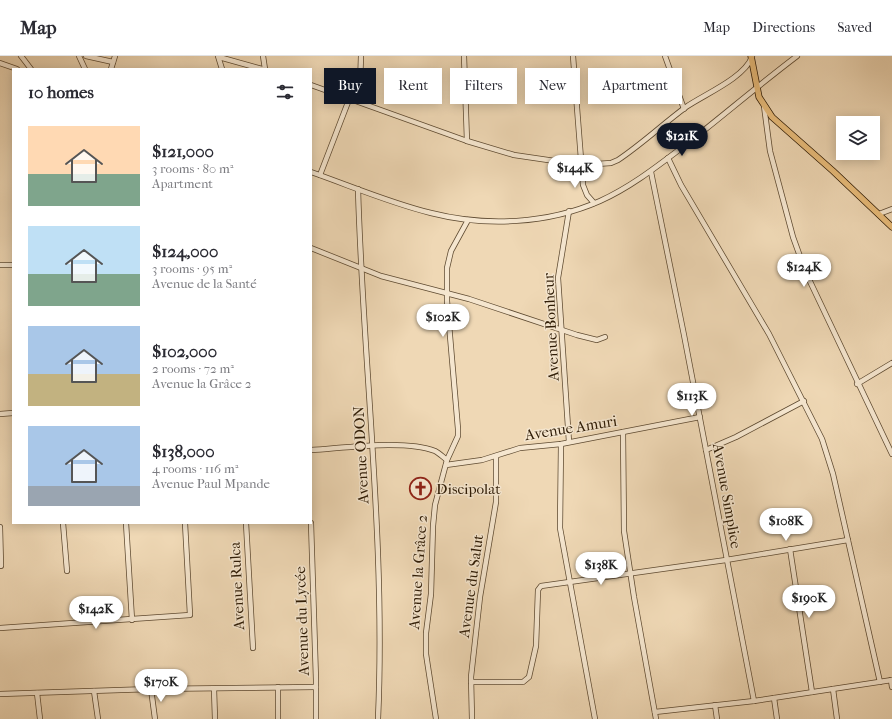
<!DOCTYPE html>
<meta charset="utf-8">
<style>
:root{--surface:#fff;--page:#f2f2f3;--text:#2b2b33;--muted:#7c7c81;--line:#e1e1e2;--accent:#111827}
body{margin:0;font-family:"IM FELL French Canon",serif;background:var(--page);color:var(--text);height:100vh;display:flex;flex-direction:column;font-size:15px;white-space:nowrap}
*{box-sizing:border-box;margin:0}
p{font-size:13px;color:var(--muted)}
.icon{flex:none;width:22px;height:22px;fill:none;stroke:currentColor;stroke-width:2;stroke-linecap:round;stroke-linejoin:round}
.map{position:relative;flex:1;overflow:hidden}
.details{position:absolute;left:12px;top:12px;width:300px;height:456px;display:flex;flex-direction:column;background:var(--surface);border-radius:0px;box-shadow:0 2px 10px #0003}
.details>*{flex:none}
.hud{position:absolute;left:324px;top:12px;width:380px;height:36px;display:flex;gap:8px}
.controls{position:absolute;left:836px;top:60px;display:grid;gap:8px}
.controls a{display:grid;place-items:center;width:44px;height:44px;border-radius:0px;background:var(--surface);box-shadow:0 2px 10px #0003;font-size:20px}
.price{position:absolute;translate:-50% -34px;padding:0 9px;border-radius:14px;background:#fff;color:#222;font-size:13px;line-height:26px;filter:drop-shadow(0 1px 2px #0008)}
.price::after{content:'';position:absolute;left:50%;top:24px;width:12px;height:9px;margin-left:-6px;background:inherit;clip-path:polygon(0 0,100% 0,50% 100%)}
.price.active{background:var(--accent);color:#fff}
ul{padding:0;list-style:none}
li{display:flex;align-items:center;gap:12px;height:100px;padding:0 16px}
li span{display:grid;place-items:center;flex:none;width:112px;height:80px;border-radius:0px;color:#555}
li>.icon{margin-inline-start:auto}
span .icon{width:48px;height:48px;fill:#fffc;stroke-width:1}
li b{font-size:17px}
h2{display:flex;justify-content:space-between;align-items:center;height:48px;padding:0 16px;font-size:17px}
.tag{padding:0 14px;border-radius:0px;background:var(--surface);box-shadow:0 2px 10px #0003;font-size:14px;line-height:36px}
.tag.active{background:var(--accent);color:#fff}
header{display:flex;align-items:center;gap:24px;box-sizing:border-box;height:56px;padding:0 20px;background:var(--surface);border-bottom:1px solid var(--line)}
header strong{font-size:19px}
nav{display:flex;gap:22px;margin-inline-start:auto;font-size:14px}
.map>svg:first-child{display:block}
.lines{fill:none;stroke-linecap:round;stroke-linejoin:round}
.minor-casing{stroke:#5e4a31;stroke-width:6}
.major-casing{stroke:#2e1b05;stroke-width:7}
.minor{stroke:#f5e6cf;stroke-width:4.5}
.major{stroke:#e8bc7a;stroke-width:5.5}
.labels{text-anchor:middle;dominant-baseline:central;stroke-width:3;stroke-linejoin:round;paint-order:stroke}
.street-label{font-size:15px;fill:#2e1b05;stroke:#f5e6cf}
.poi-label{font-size:15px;fill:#2e1b05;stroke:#f5e6cf;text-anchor:start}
</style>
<header>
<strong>Map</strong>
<nav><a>Map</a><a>Directions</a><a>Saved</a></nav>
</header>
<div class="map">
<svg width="892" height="663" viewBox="0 0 892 663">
<rect width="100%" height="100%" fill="#efd8b5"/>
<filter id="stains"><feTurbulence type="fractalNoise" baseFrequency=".005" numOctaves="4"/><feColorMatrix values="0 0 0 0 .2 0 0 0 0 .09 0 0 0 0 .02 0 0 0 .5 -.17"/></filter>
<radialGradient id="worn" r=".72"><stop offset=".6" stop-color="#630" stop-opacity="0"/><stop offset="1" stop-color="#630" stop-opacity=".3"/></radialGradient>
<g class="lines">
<defs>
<g id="minor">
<polyline points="21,0 31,13"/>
<polyline points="79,0 85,13"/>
<polyline points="86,0 113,6"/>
<polyline points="218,0 222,13"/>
<polyline points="263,0 265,13"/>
<polyline points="464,0 467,85"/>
<polyline points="573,0 583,129 587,139 594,147"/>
<polyline points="665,0 684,53"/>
<polyline points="219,1 262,13"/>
<polyline points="0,7 17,13"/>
<polyline points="111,13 115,0"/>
<path d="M311,29L467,85L514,99L582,109L611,107L618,104C642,88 663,68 686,51C705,38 744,22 752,1"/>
<polyline points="764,50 770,95 793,181 806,217 892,398"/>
<polyline points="668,102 681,129 769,278 822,383 833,418 880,626"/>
<path d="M311,116C351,130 390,147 431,157C486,171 548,168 600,145C633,130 660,108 688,87C725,58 760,28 797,0"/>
<polyline points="651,116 684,279 754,645 892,624"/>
<polyline points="320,119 350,41 360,29 361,0"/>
<path d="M358,133C363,310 386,486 378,663"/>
<polyline points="879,158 892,153"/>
<polyline points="311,192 381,220 469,243 577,279 597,284 605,281"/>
<polyline points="0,209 13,209"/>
<polyline points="857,328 892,307"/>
<polyline points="0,358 13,357"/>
<polyline points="623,376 624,475 634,541 656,663"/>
<polyline points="569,386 558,222 569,155"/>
<polyline points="561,388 560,472 595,663"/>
<path d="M311,394C344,392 405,383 435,395C439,397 443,401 447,404"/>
<polyline points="706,394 736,381 804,345"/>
<polyline points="446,409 482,404 520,392 561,388 700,361"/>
<polyline points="63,467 67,515"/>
<polyline points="126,467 132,564"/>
<polyline points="246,467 253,592"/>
<polyline points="311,467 316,624 316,663"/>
<polyline points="0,471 1,510"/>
<polyline points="790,493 812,636"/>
<polyline points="0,572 190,559 185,467"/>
<polyline points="891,624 892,631"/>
<polyline points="471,626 523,626 529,621 536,590 538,534 541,530 726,504 848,484"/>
<polyline points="278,631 278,663"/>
<polyline points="151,633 155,663"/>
<polyline points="214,633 215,663"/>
<polyline points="833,633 837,663"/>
<polyline points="94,635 98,663"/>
<polyline points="37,637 40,663"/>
<polyline points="0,638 151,633 316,631"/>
<polyline points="774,642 777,663"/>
<polyline points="715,649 717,663"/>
<polyline points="655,656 754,645"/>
<polyline points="436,663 426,598 426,577 431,538 433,470 435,449 447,404 458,380 458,373 447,245 447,212 451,195 468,164"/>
<polyline points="472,663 471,621 480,541 496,446 496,400"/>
</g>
<polyline id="major" points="751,0 759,41 772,61 833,115 892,171"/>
</defs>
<use href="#minor" class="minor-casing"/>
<use href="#major" class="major-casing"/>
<use href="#minor" class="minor"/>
<use href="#major" class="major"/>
</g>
<defs>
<symbol id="church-ring" viewBox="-11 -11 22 22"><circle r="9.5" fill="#f5e6cf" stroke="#8f2418" stroke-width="1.5"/><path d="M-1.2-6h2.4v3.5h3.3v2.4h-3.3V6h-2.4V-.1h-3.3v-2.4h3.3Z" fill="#8f2418"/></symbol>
</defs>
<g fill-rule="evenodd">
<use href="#church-ring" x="408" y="420" width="25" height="25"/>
</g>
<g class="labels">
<g class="street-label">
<text transform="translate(551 271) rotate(-93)">Avenue Bonheur</text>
<text transform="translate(571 372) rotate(-9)">Avenue Amuri</text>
<text transform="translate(361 399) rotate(-93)">Avenue ODON</text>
<text transform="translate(727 440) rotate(80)">Avenue Simplice</text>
<text transform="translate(418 516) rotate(-86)">Avenue la Grâce 2</text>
<text transform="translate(237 530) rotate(-93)">Avenue Rulca</text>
<text transform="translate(471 530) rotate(-82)">Avenue du Salut</text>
<text transform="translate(302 565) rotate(-92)">Avenue du Lycée</text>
</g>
<g class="poi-label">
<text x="436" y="433">Discipolat</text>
</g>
</g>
<rect width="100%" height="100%" filter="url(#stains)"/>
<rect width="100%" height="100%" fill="url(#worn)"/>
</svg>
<div class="controls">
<a><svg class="icon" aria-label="layers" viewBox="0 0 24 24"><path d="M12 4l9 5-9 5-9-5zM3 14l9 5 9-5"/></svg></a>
</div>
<b class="price active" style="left:682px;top:101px">$121K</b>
<b class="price" style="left:575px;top:133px">$144K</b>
<b class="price" style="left:804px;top:232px">$124K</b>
<b class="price" style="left:443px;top:282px">$102K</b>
<b class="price" style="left:692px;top:361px">$113K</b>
<b class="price" style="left:786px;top:486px">$108K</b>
<b class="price" style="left:601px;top:530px">$138K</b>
<b class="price" style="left:809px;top:563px">$190K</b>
<b class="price" style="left:96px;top:574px">$142K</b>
<b class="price" style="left:161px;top:647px">$170K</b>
<div class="hud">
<a class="tag active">Buy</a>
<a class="tag">Rent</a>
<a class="tag">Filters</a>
<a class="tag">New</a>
<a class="tag">Apartment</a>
</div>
<section class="details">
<h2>10 homes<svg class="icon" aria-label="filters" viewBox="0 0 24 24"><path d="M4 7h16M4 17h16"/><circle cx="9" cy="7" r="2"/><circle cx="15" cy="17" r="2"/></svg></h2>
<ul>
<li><span style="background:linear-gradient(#ffd9b3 60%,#7fa58c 0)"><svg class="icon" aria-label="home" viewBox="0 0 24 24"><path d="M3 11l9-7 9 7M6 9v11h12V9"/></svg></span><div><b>$121,000</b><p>3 rooms · 80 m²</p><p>Apartment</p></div></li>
<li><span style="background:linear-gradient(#bfe0f5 60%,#7fa58c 0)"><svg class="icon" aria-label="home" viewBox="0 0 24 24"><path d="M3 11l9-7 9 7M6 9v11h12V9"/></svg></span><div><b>$124,000</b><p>3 rooms · 95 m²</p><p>Avenue de la Santé</p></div></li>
<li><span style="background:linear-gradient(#a9c7e8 60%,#c2b280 0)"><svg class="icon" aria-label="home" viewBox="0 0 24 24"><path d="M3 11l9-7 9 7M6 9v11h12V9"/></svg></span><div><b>$102,000</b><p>2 rooms · 72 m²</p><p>Avenue la Grâce 2</p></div></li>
<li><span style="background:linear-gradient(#a9c7e8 75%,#9aa5b1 0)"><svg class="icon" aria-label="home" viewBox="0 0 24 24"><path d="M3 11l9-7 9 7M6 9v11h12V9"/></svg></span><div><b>$138,000</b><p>4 rooms · 116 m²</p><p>Avenue Paul Mpande</p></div></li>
</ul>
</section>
</div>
